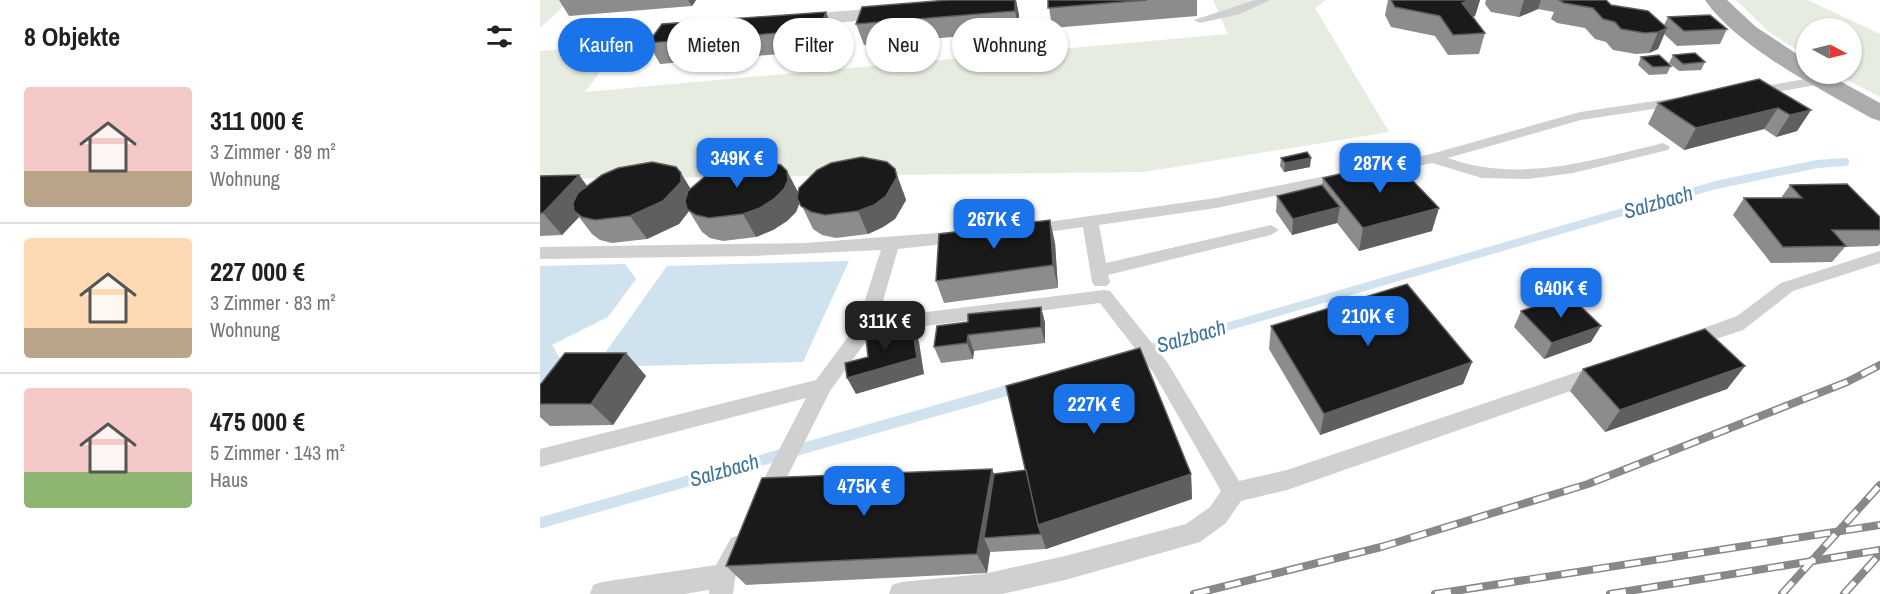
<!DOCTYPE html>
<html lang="de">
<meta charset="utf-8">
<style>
:root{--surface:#fff;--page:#f2f2f2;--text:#202124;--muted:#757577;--line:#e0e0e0;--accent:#1a73e8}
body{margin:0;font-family:"Archivo Narrow",sans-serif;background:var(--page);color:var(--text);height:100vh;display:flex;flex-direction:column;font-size:22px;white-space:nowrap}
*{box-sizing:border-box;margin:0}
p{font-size:20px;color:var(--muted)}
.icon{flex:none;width:33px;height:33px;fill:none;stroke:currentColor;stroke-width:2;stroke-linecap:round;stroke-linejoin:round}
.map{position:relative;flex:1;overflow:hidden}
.drawer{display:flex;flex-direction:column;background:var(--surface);width:540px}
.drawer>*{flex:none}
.banner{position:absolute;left:18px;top:18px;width:570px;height:54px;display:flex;gap:12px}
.needle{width:39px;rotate:97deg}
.tools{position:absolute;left:1256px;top:18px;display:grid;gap:12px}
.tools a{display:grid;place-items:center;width:66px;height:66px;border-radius:50%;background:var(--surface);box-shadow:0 2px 4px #0004;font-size:30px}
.price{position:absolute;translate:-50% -51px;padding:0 14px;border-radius:12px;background:var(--accent);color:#fff;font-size:20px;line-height:39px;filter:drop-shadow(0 2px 3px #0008)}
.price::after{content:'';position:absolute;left:50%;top:36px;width:18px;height:14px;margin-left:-9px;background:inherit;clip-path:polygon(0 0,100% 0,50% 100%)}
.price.on{background:#222;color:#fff}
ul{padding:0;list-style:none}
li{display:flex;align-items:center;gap:18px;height:150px;padding:0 24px}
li+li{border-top:2px solid var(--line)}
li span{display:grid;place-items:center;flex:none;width:168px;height:120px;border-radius:6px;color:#555}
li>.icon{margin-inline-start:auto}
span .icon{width:72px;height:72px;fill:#fffc;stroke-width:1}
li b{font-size:26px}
h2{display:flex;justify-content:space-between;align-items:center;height:72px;padding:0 24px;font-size:26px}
.chip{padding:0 21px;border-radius:27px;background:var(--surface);box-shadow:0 2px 4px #0004;font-size:21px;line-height:54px}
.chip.on{background:var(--accent);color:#fff}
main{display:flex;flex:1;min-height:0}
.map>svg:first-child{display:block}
.green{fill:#e6ecdf}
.water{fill:#cfe2ee}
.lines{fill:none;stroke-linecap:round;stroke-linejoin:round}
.stream-far1{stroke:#cfe2ee;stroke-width:8}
.stream{stroke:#cfe2ee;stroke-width:11}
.lane{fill:#d0d0d0;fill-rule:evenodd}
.street{fill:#d0d0d0;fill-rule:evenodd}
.primary{fill:#ababab;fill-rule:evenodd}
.rail-casing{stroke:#888;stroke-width:8}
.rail{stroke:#fff;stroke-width:5;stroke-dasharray:16;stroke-linecap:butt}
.wall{fill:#8c8c8c}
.shaded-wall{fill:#5f5f5f}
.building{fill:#1a1a1a;stroke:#5f5f5f;stroke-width:1.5}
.labels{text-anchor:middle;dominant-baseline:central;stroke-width:6;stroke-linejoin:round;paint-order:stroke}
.water-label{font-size:21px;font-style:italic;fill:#3f7597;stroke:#fff}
</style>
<main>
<section class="drawer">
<h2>8 Objekte<svg class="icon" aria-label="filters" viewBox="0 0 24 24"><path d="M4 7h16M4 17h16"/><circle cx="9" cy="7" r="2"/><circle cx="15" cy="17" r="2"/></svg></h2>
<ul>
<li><span style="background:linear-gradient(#f6c9c9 70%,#b9a48a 0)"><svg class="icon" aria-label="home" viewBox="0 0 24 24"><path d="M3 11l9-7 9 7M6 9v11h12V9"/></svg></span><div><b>311 000 €</b><p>3 Zimmer · 89 m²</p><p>Wohnung</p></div></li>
<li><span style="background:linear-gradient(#ffd9b3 75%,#b9a48a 0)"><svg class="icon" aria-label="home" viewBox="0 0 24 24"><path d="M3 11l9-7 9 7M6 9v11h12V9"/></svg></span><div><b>227 000 €</b><p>3 Zimmer · 83 m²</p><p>Wohnung</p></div></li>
<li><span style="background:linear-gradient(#f6c9c9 70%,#8fb573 0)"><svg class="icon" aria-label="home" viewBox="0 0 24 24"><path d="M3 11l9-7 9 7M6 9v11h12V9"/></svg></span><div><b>475 000 €</b><p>5 Zimmer · 143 m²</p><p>Haus</p></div></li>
</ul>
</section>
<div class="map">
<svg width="1340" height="594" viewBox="0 0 1340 594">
<rect width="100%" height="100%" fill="#fff"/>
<g class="green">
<polygon points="0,0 30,0 0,28"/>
<polygon points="673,0 786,0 775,8 849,132 604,172 0,179 0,51 80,44 45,92 688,34"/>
<polygon points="1196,0 1268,0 1340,34 1340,97 1296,74 1311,74 1311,28 1266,28 1266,56 1228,31"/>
</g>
<g class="water">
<polygon points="309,261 263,362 55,367 127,266"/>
<polygon points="85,264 96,279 68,317 12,345 27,370 0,406 0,266"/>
</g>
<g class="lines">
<polyline class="stream-far1" points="638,341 1176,185 1277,164 1305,162"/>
<g class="stream">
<polyline points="604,351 643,340"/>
<polyline points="0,523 479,387"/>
</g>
<g class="lane">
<polygon points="715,0 730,0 700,14 660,23 654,20"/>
<polygon points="1282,76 1288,80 1287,83 1214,96 1207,92 1214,88"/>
<path d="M1142,97L1149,101L1147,104L1041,120L908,158C979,184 1053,160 1123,143L1130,147L1128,150L1033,173L988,179L942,178L892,163L836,175L828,170L831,167L891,154L1040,112Z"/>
<polygon points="806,172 814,177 811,180 676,208 559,225 566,263 731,225 739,230 731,235 568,275 570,282 567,286 555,286 552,282 543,227 487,235 479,230 487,225 676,198"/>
<polygon points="424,231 430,233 432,237 430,241 358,249 338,318 564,290 570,291 627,362 699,481 747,470 1058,365 1065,367 1068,373 1065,379 747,490 701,501 686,523 660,542 525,580 462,594 349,594 352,585 361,582 443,574 525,556 646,524 670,507 681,491 613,372 560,303 332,333 290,391 233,505 225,508 217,505 214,498 266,398 0,467 0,449 276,380 317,325 341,250 212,256 0,259 0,247 265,243"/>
<polygon points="1340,251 1340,263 1253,291 1203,330 1146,349 1139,347 1136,342 1139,337 1197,316 1241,283"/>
<polygon points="199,535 207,538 211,546 195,578 193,594 169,594 169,590 144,594 50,594 53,585 62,582 176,565 191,538"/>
</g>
<polygon class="street" points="364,6 371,8 374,12 371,16 242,28 235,26 231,22 235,18 242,16"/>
<path class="primary" d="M1165,0H1187L1216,27L1266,60V74H1287L1340,103V121L1331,118C1281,89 1198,48 1165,0Z"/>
<defs>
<g id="rail">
<polyline points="654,594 841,547 1048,484 1307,382 1340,365"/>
<polyline points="895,594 1340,525"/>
<polyline points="1070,594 1340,550"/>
<polyline points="1242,594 1340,485"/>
<polyline points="1304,594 1340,554"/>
</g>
</defs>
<use href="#rail" class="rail-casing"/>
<use href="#rail" class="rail"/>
</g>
<g class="wall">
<polygon points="19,0 156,0 152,6 29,16"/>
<polygon points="476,0 479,15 479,31 324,45 316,24"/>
<polygon points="508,0 657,0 657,16 512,28"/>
<polygon points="848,0 940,0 935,16 933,17 945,33 939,54 908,55 895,36 851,27 845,15"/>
<polygon points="946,0 1066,0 1071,5 1124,25 1128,17 1187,29 1180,44 1137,46 1124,34 1118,49 1109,53 1096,54 1073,50 1066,42 1055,39 1045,28 1017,23 1011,19 1014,12 998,9 979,17 951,12 945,4"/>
<polygon points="286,12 293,32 287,50 120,64 108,43"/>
<polygon points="1133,55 1165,62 1161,70 1139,71 1129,63"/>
<polygon points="1101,57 1131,66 1127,74 1109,75 1098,65"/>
<polygon points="1118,103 1271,110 1257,131 1236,137 1224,129 1144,150 1108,124"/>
<polygon points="741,158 770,167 744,172 740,166"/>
<polygon points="247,171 258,193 363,191 366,200 355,219 343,227 328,234 296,238 282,235 273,229 260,202 256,212 247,221 233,230 216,237 183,241 170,238 162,232 149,211 139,224 107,239 72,243 60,240 52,234 39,217 22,235 0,236 0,176 39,175 47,186 151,189"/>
<polygon points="783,178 892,231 819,251 797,223 752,235 736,212 737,196 782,185"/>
<polygon points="1250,185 1340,217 1340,244 1338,246 1305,247 1292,262 1231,263 1193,215 1204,198 1241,198"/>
<polygon points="515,243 518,288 404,303 396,281"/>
<polygon points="501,307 505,323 505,343 434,351 433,359 401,363 394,347 428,322"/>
<polygon points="981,311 1051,342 1004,359 974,327"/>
<polygon points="731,326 932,362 923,384 780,435 729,349"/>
<polygon points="86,353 106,376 73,425 10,426 0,417 0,385"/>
<polygon points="1205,366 1187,389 1065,432 1030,391 1043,369"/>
<polygon points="452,469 454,474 651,474 652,499 506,549 450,552 447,573 206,585 186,566"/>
</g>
<g class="shaded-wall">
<polygon points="148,0 156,0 152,6"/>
<polygon points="475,0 476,0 479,15 479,31 475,11"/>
<polygon points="931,0 940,0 935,16 917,23 922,3"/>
<polygon points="984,0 1001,0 998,9 979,17"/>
<polygon points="286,12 293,32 287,50 279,30"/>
<polygon points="1127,28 1118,49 1109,53 1118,32"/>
<polygon points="1238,108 1224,129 1144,150 1156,128"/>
<polygon points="1271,110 1257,131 1236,137 1250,115"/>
<polygon points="771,158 770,167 744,172 745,163"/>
<polygon points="355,169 366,200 355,219 343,227 328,234 318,211"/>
<polygon points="247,171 259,194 260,202 256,212 247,221 233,230 216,237 203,214"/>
<polygon points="141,173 155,196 147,209 149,211 139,224 107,239 90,216"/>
<polygon points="39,175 56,198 34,211 39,217 22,235 3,213"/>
<polygon points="800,207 797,223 752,235 753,219"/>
<polygon points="899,208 892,231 819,251 823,228"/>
<polygon points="510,220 515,243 518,288 513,265"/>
<polygon points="501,307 505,323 505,343 501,327"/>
<polygon points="372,326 379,342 384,374 316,394 307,378"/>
<polygon points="1061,326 1051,342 1004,359 1012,343"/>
<polygon points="428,335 434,351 433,359 427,343"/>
<polygon points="86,353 106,376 73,425 51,404"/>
<polygon points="932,362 923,384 780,435 784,414"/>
<polygon points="1205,366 1187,389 1065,432 1080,410"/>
<polygon points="452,469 460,490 444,538 450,552 447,573 437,554"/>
<polygon points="651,474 652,499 506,549 498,525"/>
</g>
<g class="building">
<polygon points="408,0 475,0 475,11 316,24 322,7"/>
<polygon points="508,0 607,0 508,8"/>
<polygon points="851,0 931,0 922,3 945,33 913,35 900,16 855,7"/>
<polygon points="1019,0 1066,0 1071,5 1108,11 1127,28 1118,32 1105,33 1081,29 1075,22 1063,19 1053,8 1024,3"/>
<polygon points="286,12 279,30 108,43 122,24"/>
<polygon points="1170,15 1187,29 1144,31 1128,17"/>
<polygon points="1155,53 1165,62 1143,64 1133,55"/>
<polygon points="1119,55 1131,66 1113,67 1101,57"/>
<polygon points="1219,79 1271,110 1250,115 1238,108 1156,128 1118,103"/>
<polygon points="767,152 771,158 745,163 741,158"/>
<polygon points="322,157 347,162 355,169 357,177 346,196 334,205 318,211 285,215 271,212 261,206 257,198 259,188 277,170 291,163"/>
<polygon points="217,160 241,165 247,171 248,180 244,189 234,199 220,208 203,214 169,218 156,215 147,209 145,201 148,191 169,173 200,161"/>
<polygon points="854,161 899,208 823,228 783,178"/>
<polygon points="112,162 136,167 141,173 141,182 123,201 90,216 55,220 42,217 34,211 33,203 38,193 62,175 78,168"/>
<polygon points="39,175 3,213 0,213 0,176"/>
<polygon points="1307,184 1340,217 1340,230 1292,230 1306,246 1243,247 1204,198 1262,198 1250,185"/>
<polygon points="782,185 800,207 753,219 737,196"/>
<polygon points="510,220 513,265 396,281 399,234"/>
<polygon points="867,284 932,362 784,414 731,326"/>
<polygon points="1029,295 1061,326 1012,343 981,311"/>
<polygon points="501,307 501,327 428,335 427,343 394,347 397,326 428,322 428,314"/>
<polygon points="372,326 377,358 307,378 305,363 328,357 326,338"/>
<polygon points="1165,329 1205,366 1080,410 1043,369"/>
<polygon points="600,348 651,474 498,525 466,386"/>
<polygon points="25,353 86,353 51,404 0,404 0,385"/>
<polygon points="452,469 437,554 186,566 222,478"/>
<polygon points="486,470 498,525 501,534 444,538 454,474"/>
</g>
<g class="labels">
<g class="water-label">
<text transform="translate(1118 202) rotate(-16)">Salzbach</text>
<text transform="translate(651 336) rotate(-16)">Salzbach</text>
<text transform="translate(184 470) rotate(-16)">Salzbach</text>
</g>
</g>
</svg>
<div class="tools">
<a><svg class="needle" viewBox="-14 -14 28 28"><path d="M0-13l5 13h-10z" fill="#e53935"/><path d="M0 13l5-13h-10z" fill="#757577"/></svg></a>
</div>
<b class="price" style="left:197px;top:189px">349K €</b>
<b class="price" style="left:840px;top:194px">287K €</b>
<b class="price" style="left:454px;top:250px">267K €</b>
<b class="price" style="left:1021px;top:319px">640K €</b>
<b class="price" style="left:828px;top:347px">210K €</b>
<b class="price on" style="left:345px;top:352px">311K €</b>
<b class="price" style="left:554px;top:435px">227K €</b>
<b class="price" style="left:324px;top:517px">475K €</b>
<div class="banner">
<a class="chip on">Kaufen</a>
<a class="chip">Mieten</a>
<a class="chip">Filter</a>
<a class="chip">Neu</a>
<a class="chip">Wohnung</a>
</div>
</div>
</main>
